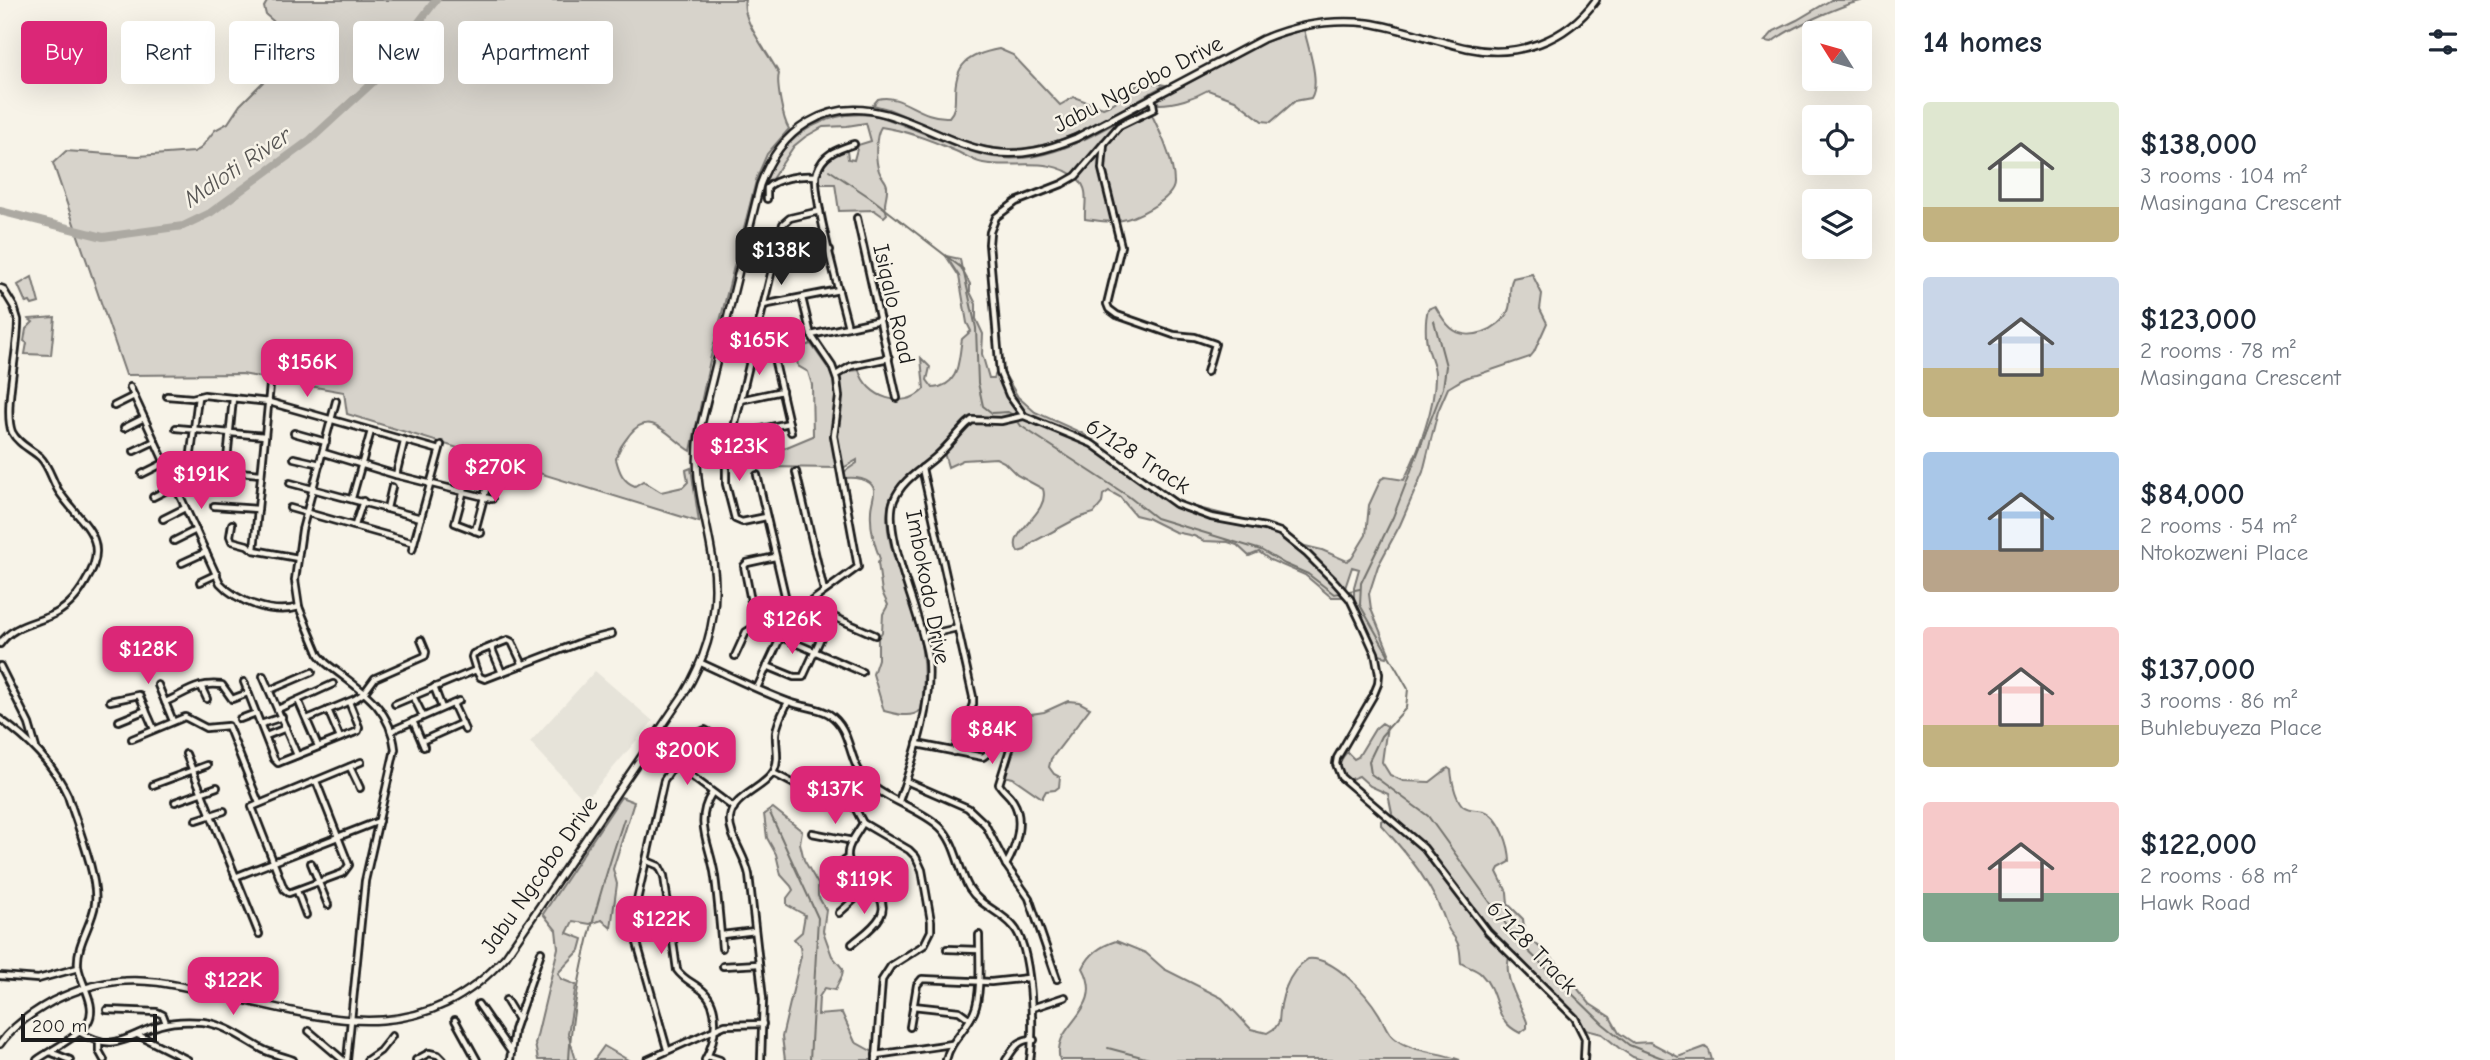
<!DOCTYPE html>
<meta charset="utf-8">
<style>
:root{--surface:#fff;--page:#f2f2f3;--text:#1f2937;--muted:#747a83;--accent:#db2777}
body{margin:0;font-family:"Comic Neue",sans-serif;background:var(--page);color:var(--text);height:100vh;display:flex;flex-direction:column;font-size:26px;white-space:nowrap}
*{box-sizing:border-box;margin:0}
p{font-size:23px;color:var(--muted)}
.icon{flex:none;width:38px;height:38px;fill:none;stroke:currentColor;stroke-width:2;stroke-linecap:round;stroke-linejoin:round}
.map{position:relative;flex:1;overflow:hidden}
.drawer{display:flex;flex-direction:column;background:var(--surface);width:595px}
.drawer>*{flex:none}
.guide{position:absolute;left:21px;top:21px;width:665px;height:63px;display:flex;gap:14px}
.needle{width:46px;rotate:307deg}
.controls{position:absolute;left:1802px;top:21px;display:grid;gap:14px}
.controls a{display:grid;place-items:center;width:70px;height:70px;border-radius:7px;background:var(--surface);box-shadow:0 7px 28px #0002;font-size:35px}
.scale{position:absolute;left:21px;bottom:18px;width:136px;box-sizing:border-box;padding-left:7px;border:4px solid #1c1c1c;border-top:0;font-size:19px;line-height:24px;white-space:nowrap;color:#1c1c1c;-webkit-text-stroke:5px #f7f3e8;paint-order:stroke}
.price{position:absolute;translate:-50% -60px;padding:0 16px;border-radius:14px;background:var(--accent);color:#fff;font-size:23px;line-height:46px;filter:drop-shadow(0 2px 4px #0008)}
.price::after{content:'';position:absolute;left:50%;top:42px;width:21px;height:16px;margin-left:-10px;background:inherit;clip-path:polygon(0 0,100% 0,50% 100%)}
.price.active{background:#222;color:#fff}
ul{padding:0;list-style:none}
li{display:flex;align-items:center;gap:21px;height:175px;padding:0 28px}
li span{display:grid;place-items:center;flex:none;width:196px;height:140px;border-radius:7px;color:#555}
li>.icon{margin-inline-start:auto}
span .icon{width:84px;height:84px;fill:#fffc;stroke-width:1}
li b{font-size:30px}
h2{display:flex;justify-content:space-between;align-items:center;height:84px;padding:0 28px;font-size:30px}
.tag{padding:0 24px;border-radius:7px;background:var(--surface);box-shadow:0 7px 28px #0002;font-size:24px;line-height:63px}
.tag.active{background:var(--accent);color:#fff}
main{display:flex;flex:1;min-height:0}
.map>svg:first-child{display:block}
.built{fill:#e6e3d9}
.green{fill:#d7d3cb;stroke:#7a7874;stroke-width:2}
.lines{fill:none;stroke-linecap:round;stroke-linejoin:round}
.stream{stroke:#72716c;stroke-width:2}
.river{stroke:#aca9a2;stroke-width:8}
.minor-casing{stroke:#1c1c1c;stroke-width:10}
.major-casing{stroke:#1c1c1c;stroke-width:10}
.minor{stroke:#f7f3e8;stroke-width:4.5}
.major{stroke:#f7f3e8;stroke-width:5}
.labels{text-anchor:middle;dominant-baseline:central;stroke-width:5;stroke-linejoin:round;paint-order:stroke}
.street-label{font-size:23px;fill:#1c1c1c;stroke:#f7f3e8}
.water-label{font-size:24px;font-style:italic;fill:#565452;stroke:#f7f3e8}
</style>
<main>
<div class="map">
<svg width="1895" height="1060" viewBox="0 0 1895 1060">
<rect width="100%" height="100%" fill="#f7f3e8"/>
<filter id="ink" filterUnits="userSpaceOnUse"><feTurbulence type="fractalNoise" baseFrequency=".0143" numOctaves="2"/><feDisplacementMap in="SourceGraphic" scale="14" xChannelSelector="R" yChannelSelector="G"/><feConvolveMatrix kernelMatrix="1 2 1 2 8 2 1 2 1" color-interpolation-filters="sRGB"/></filter>
<g filter="url(#ink)">
<polygon class="built" points="595,671 653,721 585,801 530,742"/>
<g class="green">
<path d="M268,0H745C740,20 770,55 779,74C776,83 783,120 789,129L767,154L757,177L710,360L691,451C670,439 651,407 630,434C624,442 618,449 616,459C619,471 623,482 635,486L643,481L661,492L683,487L688,482L686,470L691,468L699,522L347,414L344,392L242,374L126,375L53,163L66,151L138,156L194,152L200,149L215,130L228,123L240,105L297,48L298,42L266,15L264,7Z"/>
<path d="M1831,0H1865C1843,4 1789,28 1772,42L1765,41L1774,31L1797,20Z"/>
<path d="M1304,29C1308,48 1321,82 1311,98L1295,101L1271,122L1262,121L1235,100L1208,90C1194,98 1175,104 1159,104L1157,100L1262,43Z"/>
<path d="M999,49L1013,55L1060,105L1074,97L1103,108C1130,99 1129,76 1165,85C1107,116 1048,163 979,145C948,137 918,121 888,109L873,105L878,99C903,93 919,119 949,117C955,110 955,105 955,96C955,63 968,55 999,49Z"/>
<path d="M1147,105C1158,127 1174,159 1174,183C1174,200 1133,219 1118,221C1108,223 1095,220 1085,219C1084,205 1090,190 1078,179C1050,155 1016,169 983,163C972,161 964,154 953,150C929,139 907,131 881,127C875,136 875,160 879,171C881,177 886,180 887,186C888,198 882,201 887,214L884,217L874,210L839,211L835,184H821L819,182C821,166 831,152 847,151L848,159L854,160L858,145L871,141L866,123L847,126L823,127L805,137L794,146L772,179L766,181C783,133 830,107 879,116C912,127 943,143 976,153C1039,173 1094,134 1147,105Z"/>
<path d="M946,256L960,259L962,270L970,284V292L976,304V319L983,334L982,354L989,378H994L996,373L1005,375L1018,397L1035,412L1082,433L1183,504L1270,526L1305,546L1322,550L1347,561L1352,558L1366,535L1369,505L1381,479L1385,477L1404,480C1418,452 1436,406 1435,374C1435,365 1430,356 1428,348C1425,337 1425,320 1428,309L1435,306C1439,313 1444,322 1451,328C1468,343 1500,330 1508,311C1513,300 1507,289 1513,278L1532,274L1542,294L1540,309L1547,323L1534,352L1530,357L1477,375C1465,376 1457,383 1448,388L1438,411L1423,472L1400,525L1378,566L1369,594L1371,609L1389,653L1387,657L1379,655L1354,600V587L1359,569L1352,567L1342,597H1331L1305,575L1270,560L1259,552L1249,556L1237,545L1228,542L1204,541L1194,536L1175,532L1147,518L1135,515L1120,497L1109,491L1103,495L1102,503L1094,513L1078,518L1033,542L1025,550L1018,552C1005,532 1051,514 1043,489L1017,475L1004,462L996,458L963,460L948,467L943,449C924,464 903,473 892,495C875,527 908,592 917,625C924,653 926,682 921,710C910,719 897,714 884,711L873,674L878,659V638L882,632L883,614L888,605L882,592L878,563L880,559C874,544 870,527 871,511C871,504 875,495 874,489C870,478 854,477 845,478L844,472L857,463V460L843,468L836,435L842,396L839,376L849,371L859,370C866,397 904,411 924,389L921,358L930,367L927,380L933,388C961,386 958,359 962,339L971,331L967,323L959,276Z"/>
<polygon points="32,277 39,303 32,305 30,302 26,303 18,285"/>
<polygon points="55,317 51,355 25,354 27,343 24,341 26,329 33,322 29,319"/>
<polygon points="811,344 835,378 838,395 831,437 838,468 765,467 755,462 754,455 782,449 813,436 812,385 808,372 798,366 796,356 798,348"/>
<polygon points="1068,701 1079,702 1090,708 1051,759 1049,767 1054,774 1060,777 1059,787 1055,790 1046,791 1042,798 1013,778 1004,776 1019,728 1017,719 1025,715 1044,712"/>
<path d="M1382,723L1387,726L1382,762L1390,775L1403,781L1430,782L1448,768L1451,770C1452,780 1455,798 1463,806C1470,811 1477,809 1484,811C1501,817 1510,847 1510,862L1499,868L1497,872L1507,892L1508,904L1523,919L1525,934L1556,962L1590,1004L1610,1017L1619,1033L1634,1043L1650,1042L1678,1057L1705,1047L1709,1050L1712,1060H1642L1633,1057L1619,1048L1602,1034L1586,1030L1576,1014L1515,953L1510,955C1501,976 1520,1002 1527,1022V1028L1520,1033C1491,1019 1501,994 1481,974C1475,968 1468,968 1461,963C1460,956 1461,949 1457,942C1455,937 1450,933 1448,928C1433,885 1412,859 1381,825V821L1392,813L1388,794L1370,786L1359,776L1346,781C1337,770 1337,763 1347,752L1354,759L1358,757L1375,729Z"/>
<polygon points="621,797 634,802 613,869 617,884 611,928 602,920 590,924 573,921 567,933 583,939 580,950 558,973 561,979 576,985 568,1034 576,1060 538,1060 535,1044 558,948 556,930 543,914"/>
<polygon points="773,808 802,831 800,843 804,860 818,884 818,896 826,910 823,931 832,956 843,969 842,976 835,990 825,988 819,997 818,1015 842,1013 855,1042 873,1052 872,1060 785,1060 782,1037 801,956 800,946 794,939 802,932 805,915 787,905 787,898 793,890 791,886 781,875 776,854 767,838 764,814"/>
<path d="M1116,941L1146,953L1164,969L1222,998L1251,1029L1267,1033L1275,1028L1279,1022C1280,1000 1287,972 1308,959C1333,956 1367,994 1379,1014C1384,1022 1386,1031 1393,1037C1411,1053 1439,1051 1460,1060H1060C1050,1024 1107,1012 1083,968C1090,953 1101,946 1116,941Z"/>
<polygon points="604,1046 628,1060 594,1060"/>
</g>
<g class="lines">
<g class="stream">
<polyline points="829,170 871,198 963,269 976,328 978,383 983,406 992,413 1008,412 1013,415"/>
<polyline points="1434,321 1446,366 1443,388 1393,517 1361,583 1360,605 1408,689 1406,708 1381,736 1369,761 1371,774 1428,816 1518,941 1603,1024 1629,1045 1667,1060"/>
<polyline points="1017,420 1021,426 1128,496 1156,518 1261,550 1285,564 1308,574 1334,594 1360,589"/>
<polyline points="770,813 818,918 810,1060"/>
<polyline points="1108,1048 1153,1060"/>
<path d="M569,1060C573,981 599,894 624,819"/>
</g>
<polyline class="river" points="0,211 103,237 183,226 210,213 310,140 373,82 436,0"/>
<defs>
<g id="minor">
<polyline points="1152,97 1154,109 1119,126 1076,176 1062,184 1016,202 996,217 990,232 989,244 1000,373 1009,395 1024,416 1092,444 1176,504 1211,517 1265,527 1280,532 1306,553 1335,582 1350,599 1360,620 1375,653 1379,674 1378,684 1373,696 1337,758 1336,764 1341,777 1424,848 1488,932 1575,1018 1585,1038 1584,1060"/>
<polyline points="1104,143 1102,169 1121,246 1107,304 1109,309 1117,315 1174,335 1195,337 1215,344 1207,372"/>
<path d="M767,199V188C776,178 801,175 815,176"/>
<polyline points="857,218 897,398"/>
<polyline points="774,262 830,250"/>
<path d="M0,288L3,289L14,307L18,320C19,348 3,409 12,432C18,444 31,449 40,457C49,466 52,480 58,490C79,523 114,537 85,583C77,597 65,610 50,616C32,624 12,626 0,644"/>
<polyline points="763,305 839,290"/>
<path d="M848,327C842,302 810,190 817,172C823,154 836,150 854,144"/>
<polyline points="811,335 880,320"/>
<polyline points="771,345 781,342"/>
<polyline points="753,347 771,345 791,432"/>
<polyline points="836,375 851,366 889,358"/>
<path d="M130,387L220,583C238,603 274,615 299,607"/>
<polyline points="167,396 192,398 204,395 269,402 439,450"/>
<polyline points="740,400 782,391"/>
<path d="M336,401L302,530L295,580L299,607L319,655L326,663C357,688 390,704 395,749L365,881L347,1060"/>
<polyline points="114,406 134,396"/>
<polyline points="124,428 144,418"/>
<polyline points="176,428 265,436"/>
<polyline points="294,433 326,442"/>
<polyline points="731,436 789,423"/>
<polyline points="134,451 155,441"/>
<polyline points="191,453 198,397"/>
<polyline points="324,453 396,475 492,499"/>
<polyline points="294,458 320,464"/>
<polyline points="195,468 261,474"/>
<polyline points="922,468 973,697 973,704 954,752"/>
<polyline points="796,472 824,591"/>
<polyline points="142,474 164,463"/>
<polyline points="396,475 404,442"/>
<polyline points="757,475 790,617"/>
<polyline points="290,483 421,518"/>
<polyline points="224,491 233,398"/>
<polyline points="153,497 175,486"/>
<polyline points="352,498 371,431"/>
<polyline points="214,506 258,509"/>
<polyline points="290,508 414,543"/>
<polyline points="387,508 392,487"/>
<polyline points="766,517 742,522 735,519 726,484 726,461 783,224 790,218 820,211"/>
<polyline points="163,519 185,508"/>
<polyline points="232,524 230,536 232,541 247,545 254,550 298,558"/>
<polyline points="355,525 363,501"/>
<polyline points="475,531 491,471"/>
<polyline points="481,533 455,523 470,468 498,473"/>
<polyline points="174,541 196,530"/>
<polyline points="254,550 270,385"/>
<polyline points="412,550 441,445"/>
<polyline points="182,563 206,552"/>
<polyline points="200,582 217,574"/>
<polyline points="756,626 862,672"/>
<polyline points="756,626 744,566 747,563 775,557"/>
<polyline points="923,636 957,628"/>
<polyline points="491,647 502,673"/>
<polyline points="735,656 746,632 756,626"/>
<path d="M701,663C730,676 759,691 789,702C802,707 817,707 829,714C852,729 847,758 864,778C884,800 918,807 940,827C956,842 958,869 969,888C980,906 1000,911 1013,926C1032,946 1035,1032 1030,1060"/>
<polyline points="0,666 29,724 36,748"/>
<polyline points="767,666 794,677 803,677 830,618 834,617 875,635"/>
<polyline points="476,670 472,657 473,654 508,640 512,642 523,665"/>
<polyline points="263,676 297,755"/>
<polyline points="244,682 274,759 278,763 358,731 359,727 349,702"/>
<polyline points="158,685 173,721"/>
<polyline points="201,686 207,699"/>
<polyline points="434,687 442,708"/>
<polyline points="757,688 790,617 858,567 834,436 839,397 837,380 832,366 811,335 802,298"/>
<polyline points="270,690 312,672"/>
<polyline points="413,696 423,716"/>
<polyline points="298,700 318,746"/>
<polyline points="110,701 139,695 154,729"/>
<path d="M165,702C187,693 196,682 222,685L232,699L248,693"/>
<polyline points="395,704 476,670 480,677 485,679 584,641 612,634"/>
<polyline points="453,704 465,730"/>
<polyline points="278,709 333,684"/>
<polyline points="328,710 340,738"/>
<path d="M0,719C29,740 53,763 68,796C76,822 99,878 95,904C92,925 76,944 78,966C80,983 98,1005 88,1022C80,1036 51,1050 37,1060"/>
<polyline points="240,719 256,713"/>
<polyline points="307,719 355,699 364,693 375,678 425,656 426,652 421,640"/>
<polyline points="119,721 146,710"/>
<polyline points="413,721 424,747"/>
<polyline points="261,724 282,717"/>
<polyline points="391,731 459,701"/>
<polyline points="266,736 286,728"/>
<polyline points="132,739 185,717 206,728 228,726 259,803"/>
<polyline points="422,741 462,723"/>
<path d="M917,744L983,757L987,754L1002,721L1010,718L1016,722V730L999,784C1003,791 1009,794 1013,801C1025,820 1016,848 1006,865"/>
<polyline points="186,754 259,934"/>
<polyline points="675,764 734,808"/>
<polyline points="350,767 360,788"/>
<polyline points="773,773 827,801 835,804 853,804"/>
<polyline points="865,779 856,792 853,804 863,823 909,850 916,857 922,870 931,921 931,931 924,945 891,966 882,980 876,1060"/>
<polyline points="316,781 349,865 343,873 289,893 284,889 252,807 361,762"/>
<polyline points="906,781 968,808 985,824 1006,865 1029,898 1057,979"/>
<polyline points="153,785 207,765"/>
<path d="M712,793C693,822 711,846 715,877C718,900 720,924 722,948"/>
<path d="M899,801C914,756 932,708 928,660C924,620 881,534 894,500C903,478 922,470 938,455C949,445 957,434 967,424L972,420L1001,421L1023,416"/>
<polyline points="175,802 217,787"/>
<polyline points="196,820 224,811"/>
<polyline points="812,833 853,841"/>
<path d="M647,861L659,866L664,876L677,970C684,980 694,983 703,991C721,1007 716,1041 705,1060"/>
<polyline points="311,863 328,905"/>
<polyline points="832,876 840,863 848,858"/>
<polyline points="235,877 379,821"/>
<polyline points="865,881 877,863"/>
<polyline points="297,891 306,915"/>
<polyline points="839,913 869,886"/>
<polyline points="722,935 755,931"/>
<path d="M852,944C861,936 874,928 880,917C895,891 844,877 848,852C849,842 858,832 863,823"/>
<polyline points="947,949 979,950"/>
<polyline points="723,966 759,964"/>
<polyline points="0,976 38,979 78,968"/>
<polyline points="506,1000 517,1018"/>
<polyline points="478,1004 511,1052"/>
<polyline points="913,1006 959,1011 970,1019"/>
<polyline points="1032,1008 1065,997"/>
<polyline points="107,1010 157,1012 163,1015 166,1023"/>
<polyline points="455,1020 477,1060"/>
<polyline points="910,1027 917,985 922,979 991,982 1028,978"/>
<polyline points="309,1031 343,1060"/>
<path d="M79,1032C117,1054 125,1036 160,1025C173,1021 190,1021 203,1022C226,1025 242,1038 262,1049C271,1054 283,1056 293,1060"/>
<polyline points="138,1035 188,1060"/>
<polyline points="99,1041 99,1051 104,1060"/>
<polyline points="667,1049 634,932 633,918 664,780 694,735 705,730 712,734"/>
<polyline points="50,1052 70,1060"/>
<polyline points="876,1055 952,1044"/>
<polyline points="708,1056 720,1060"/>
<polyline points="367,1060 380,1051 392,1036"/>
<polyline points="416,1060 429,1053 438,1055 443,1060"/>
<polyline points="510,1060 514,1030 541,952"/>
<polyline points="647,1060 725,1025 763,1024"/>
<path d="M761,1060L763,999L749,875C746,857 728,835 730,818C732,796 764,789 774,771C780,759 775,745 776,733C777,722 783,712 788,702"/>
<path d="M946,1060C950,1041 966,1030 974,1012C982,994 979,956 979,935"/>
<path d="M1006,1060C1013,1050 1019,1037 1034,1040"/>
</g>
<path id="major" d="M0,1044C13,1025 33,1012 53,1001C75,990 100,982 125,981C152,979 178,986 204,991C316,1015 417,1057 506,956L684,694C709,653 720,609 713,561C706,512 691,480 700,429L760,185C780,130 826,97 886,114C922,124 955,146 992,152C1022,157 1049,149 1076,138L1263,39C1296,25 1332,19 1368,23C1402,28 1434,41 1467,48C1517,59 1566,41 1596,0"/>
</defs>
<use href="#minor" class="minor-casing"/>
<use href="#major" class="major-casing"/>
<use href="#minor" class="minor"/>
<use href="#major" class="major"/>
</g>
</g>
<g class="labels">
<g class="street-label">
<text transform="translate(1138 84) rotate(-27)">Jabu Ngcobo Drive</text>
<text transform="translate(894 304) rotate(77)">Isiqalo Road</text>
<text transform="translate(1138 456) rotate(33)">67128 Track</text>
<text transform="translate(928 587) rotate(79)">Imbokodo Drive</text>
<text transform="translate(539 875) rotate(-55)">Jabu Ngcobo Drive</text>
<text transform="translate(1532 947) rotate(46)">67128 Track</text>
</g>
<g class="water-label">
<text transform="translate(237 167) rotate(-34)">Mdloti River</text>
</g>
</g>
</svg>
<div class="controls">
<a><svg class="needle" viewBox="-14 -14 28 28"><path d="M0-13l5 13h-10z" fill="#e53935"/><path d="M0 13l5-13h-10z" fill="#747a83"/></svg></a>
<a><svg class="icon" aria-label="locate" viewBox="0 0 24 24"><circle cx="12" cy="12" r="6"/><path d="M12 2v4M12 18v4M2 12h4M18 12h4"/></svg></a>
<a><svg class="icon" aria-label="layers" viewBox="0 0 24 24"><path d="M12 4l9 5-9 5-9-5zM3 14l9 5 9-5"/></svg></a>
</div>
<div class="scale">200 m</div>
<b class="price active" style="left:781px;top:287px">$138K</b>
<b class="price" style="left:759px;top:377px">$165K</b>
<b class="price" style="left:307px;top:399px">$156K</b>
<b class="price" style="left:739px;top:483px">$123K</b>
<b class="price" style="left:495px;top:504px">$270K</b>
<b class="price" style="left:201px;top:511px">$191K</b>
<b class="price" style="left:792px;top:656px">$126K</b>
<b class="price" style="left:148px;top:686px">$128K</b>
<b class="price" style="left:992px;top:766px">$84K</b>
<b class="price" style="left:687px;top:787px">$200K</b>
<b class="price" style="left:835px;top:826px">$137K</b>
<b class="price" style="left:864px;top:916px">$119K</b>
<b class="price" style="left:661px;top:956px">$122K</b>
<b class="price" style="left:233px;top:1017px">$122K</b>
<div class="guide">
<a class="tag active">Buy</a>
<a class="tag">Rent</a>
<a class="tag">Filters</a>
<a class="tag">New</a>
<a class="tag">Apartment</a>
</div>
</div>
<section class="drawer">
<h2>14 homes<svg class="icon" aria-label="filters" viewBox="0 0 24 24"><path d="M4 7h16M4 17h16"/><circle cx="9" cy="7" r="2"/><circle cx="15" cy="17" r="2"/></svg></h2>
<ul>
<li><span style="background:linear-gradient(#dfe7d0 75%,#c2b280 0)"><svg class="icon" aria-label="home" viewBox="0 0 24 24"><path d="M3 11l9-7 9 7M6 9v11h12V9"/></svg></span><div><b>$138,000</b><p>3 rooms · 104 m²</p><p>Masingana Crescent</p></div></li>
<li><span style="background:linear-gradient(#c9d6e8 65%,#c2b280 0)"><svg class="icon" aria-label="home" viewBox="0 0 24 24"><path d="M3 11l9-7 9 7M6 9v11h12V9"/></svg></span><div><b>$123,000</b><p>2 rooms · 78 m²</p><p>Masingana Crescent</p></div></li>
<li><span style="background:linear-gradient(#a9c7e8 70%,#b9a48a 0)"><svg class="icon" aria-label="home" viewBox="0 0 24 24"><path d="M3 11l9-7 9 7M6 9v11h12V9"/></svg></span><div><b>$84,000</b><p>2 rooms · 54 m²</p><p>Ntokozweni Place</p></div></li>
<li><span style="background:linear-gradient(#f6c9c9 70%,#c2b280 0)"><svg class="icon" aria-label="home" viewBox="0 0 24 24"><path d="M3 11l9-7 9 7M6 9v11h12V9"/></svg></span><div><b>$137,000</b><p>3 rooms · 86 m²</p><p>Buhlebuyeza Place</p></div></li>
<li><span style="background:linear-gradient(#f6c9c9 65%,#7fa58c 0)"><svg class="icon" aria-label="home" viewBox="0 0 24 24"><path d="M3 11l9-7 9 7M6 9v11h12V9"/></svg></span><div><b>$122,000</b><p>2 rooms · 68 m²</p><p>Hawk Road</p></div></li>
</ul>
</section>
</main>
